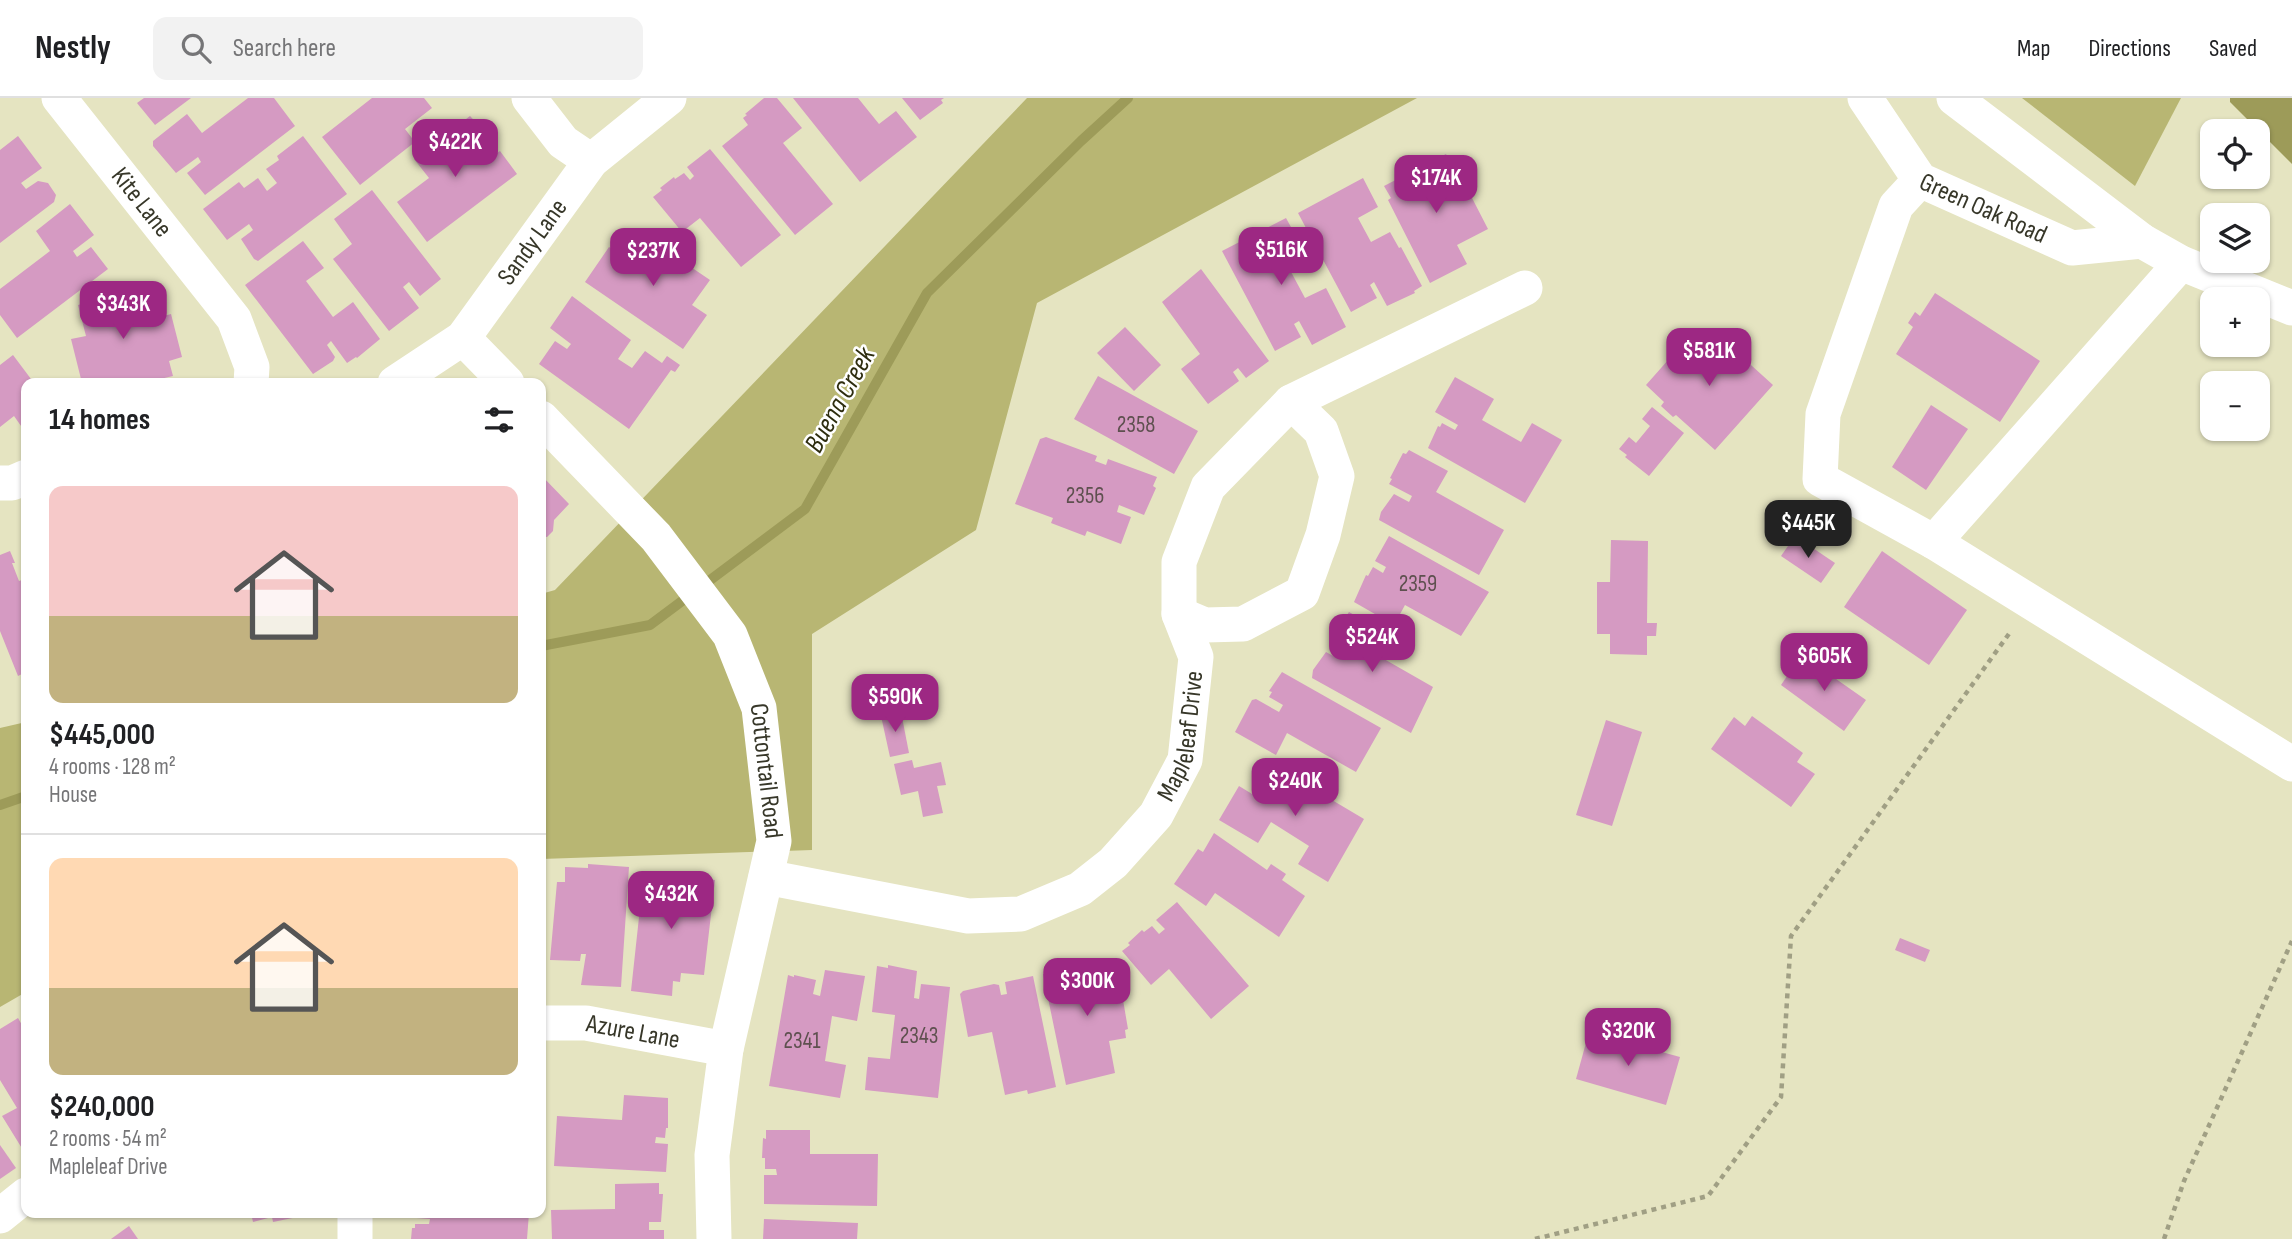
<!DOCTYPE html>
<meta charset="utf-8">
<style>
:root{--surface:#fff;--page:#f2f2f2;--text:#202124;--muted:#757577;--line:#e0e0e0;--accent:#9d2883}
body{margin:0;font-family:"Sofia Sans Condensed",sans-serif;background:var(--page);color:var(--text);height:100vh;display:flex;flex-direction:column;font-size:26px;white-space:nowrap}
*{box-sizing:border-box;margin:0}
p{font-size:23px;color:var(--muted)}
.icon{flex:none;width:38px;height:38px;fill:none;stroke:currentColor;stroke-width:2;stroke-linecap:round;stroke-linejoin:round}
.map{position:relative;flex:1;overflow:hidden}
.panel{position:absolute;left:21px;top:280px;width:525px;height:840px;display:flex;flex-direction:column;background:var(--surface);border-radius:14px;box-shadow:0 2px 5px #0004}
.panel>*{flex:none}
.fabs{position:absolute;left:2200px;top:21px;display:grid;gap:14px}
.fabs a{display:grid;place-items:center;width:70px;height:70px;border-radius:14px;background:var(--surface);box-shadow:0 2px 5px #0004;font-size:35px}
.price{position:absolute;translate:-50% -60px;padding:0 16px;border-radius:14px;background:var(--accent);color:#fff;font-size:23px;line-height:46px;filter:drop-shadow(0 2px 4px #0008)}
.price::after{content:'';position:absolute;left:50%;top:42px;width:21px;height:16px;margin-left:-10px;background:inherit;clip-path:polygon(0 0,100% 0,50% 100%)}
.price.selected{background:#222;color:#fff}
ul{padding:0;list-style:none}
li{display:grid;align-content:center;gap:14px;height:371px;padding:0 28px}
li+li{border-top:2px solid var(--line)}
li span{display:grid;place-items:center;height:217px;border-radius:14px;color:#555}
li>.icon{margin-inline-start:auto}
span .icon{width:126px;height:126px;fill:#fffc;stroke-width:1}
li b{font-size:30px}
h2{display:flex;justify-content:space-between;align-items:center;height:84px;padding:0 28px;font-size:30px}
header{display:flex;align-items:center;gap:42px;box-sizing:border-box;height:98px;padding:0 35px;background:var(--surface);border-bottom:2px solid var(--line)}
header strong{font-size:33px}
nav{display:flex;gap:38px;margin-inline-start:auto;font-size:24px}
.search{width:490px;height:63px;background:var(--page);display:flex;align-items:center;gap:18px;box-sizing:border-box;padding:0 24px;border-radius:14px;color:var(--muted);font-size:26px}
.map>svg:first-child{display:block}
.forest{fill:#b8b673}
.water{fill:#9d9b59}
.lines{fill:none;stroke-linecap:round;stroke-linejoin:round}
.stream{stroke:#9d9b59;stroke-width:10}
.building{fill:#d59ac2}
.path{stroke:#a09f84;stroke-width:4.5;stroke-dasharray:5 5;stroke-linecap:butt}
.minor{stroke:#fff;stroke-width:35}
.labels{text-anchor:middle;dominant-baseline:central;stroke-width:5;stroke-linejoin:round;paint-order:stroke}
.number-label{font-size:23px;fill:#5e504f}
.street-label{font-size:26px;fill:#373729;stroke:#fff}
.water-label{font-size:28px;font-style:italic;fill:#2e2d0f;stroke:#fff}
</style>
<header>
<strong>Nestly</strong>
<div class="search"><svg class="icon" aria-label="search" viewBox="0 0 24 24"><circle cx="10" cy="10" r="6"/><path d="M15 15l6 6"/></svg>Search here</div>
<nav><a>Map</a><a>Directions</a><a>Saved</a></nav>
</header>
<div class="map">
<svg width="2292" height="1141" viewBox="0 0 2292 1141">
<rect width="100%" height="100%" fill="#e5e4c1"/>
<g class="forest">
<polygon points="1027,0 1417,0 1037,205 976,432 812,536 812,752 541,761 541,496 555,492"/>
<polygon points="2022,0 2181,0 2135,88"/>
<polygon points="26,624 26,894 0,909 0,630"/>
</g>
<polygon class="water" points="2230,0 2292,0 2292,66 2230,4"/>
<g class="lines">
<g class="stream">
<polyline points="541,548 650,527 805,411 927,195 1081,43 1128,0"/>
<polyline points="0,707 26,698"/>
</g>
</g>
<g class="building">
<polygon points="144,0 191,0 155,27 137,5"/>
<polygon points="248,0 274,0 295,28 205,97 187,75 201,64 198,59 176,75 153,48 153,43 187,16 202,35"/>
<polygon points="372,0 424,0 432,10 405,31 415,44 360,87 322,39"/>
<polygon points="764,0 777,0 802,30 783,45 833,106 795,137 722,48 748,27 743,20 747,17 745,16"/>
<polygon points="793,0 858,0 879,26 896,13 917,39 860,84"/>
<polygon points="902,0 944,0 941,2 943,5 920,22"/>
<polygon points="470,18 489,38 487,40 494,49 485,55 489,60 500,53 517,76 427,144 397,104 429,80 414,61"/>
<polygon points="18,38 42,70 21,85 26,91 38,83 48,85 56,97 54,104 0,145 0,52"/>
<polygon points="303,38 347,96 258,163 254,161 241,141 253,132 249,126 227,142 203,111 239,84 244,90 258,80 267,93 277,85 266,71 279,62 277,58"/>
<polygon points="710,51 781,137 741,169 700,120 682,134 653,99 662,92 660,90 674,79 675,81 684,75 690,82 694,78 687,69"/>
<polygon points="1446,56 1453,69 1455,67 1488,131 1457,147 1467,166 1430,185 1388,102 1391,100 1384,88"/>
<polygon points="1363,80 1378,109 1358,120 1371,144 1390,134 1399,150 1401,149 1422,188 1414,193 1415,195 1387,208 1374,184 1370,187 1377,200 1351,214 1298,115"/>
<polygon points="372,92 441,181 420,198 409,184 403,189 419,210 389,233 333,161 352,146 334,121"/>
<polygon points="70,106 94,137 73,153 77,159 91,149 108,171 17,240 0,217 0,191 50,153 36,133"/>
<polygon points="1286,120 1302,149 1298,151 1305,165 1290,172 1305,200 1326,190 1346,229 1312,247 1299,223 1294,226 1301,239 1275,253 1222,153"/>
<polygon points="647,135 656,142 654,144 710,182 692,207 707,217 683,251 585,184 609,149 620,157 624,151 628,154 639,137 644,140"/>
<polygon points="303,143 324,170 306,183 333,219 353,204 380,241 357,260 356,259 347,265 331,243 327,247 335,259 333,263 313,276 245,187"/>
<polygon points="1201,171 1269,263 1246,280 1238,270 1233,274 1239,283 1208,306 1181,271 1200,256 1162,204"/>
<polygon points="131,184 141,224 171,216 182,259 169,263 173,278 143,285 82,285 71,241 86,238 78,207 97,202 95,193"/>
<polygon points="1935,195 2040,263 2000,324 1896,256 1913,229 1908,225 1915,214 1920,218"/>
<polygon points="572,198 631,242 618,261 632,270 645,253 662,265 667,258 680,267 675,274 671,272 629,331 539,266 555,243 567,251 571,246 550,230"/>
<polygon points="1125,229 1161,267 1134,293 1097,255"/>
<polygon points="1692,235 1708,250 1719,238 1773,287 1715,352 1676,317 1673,319 1661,308 1664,304 1646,287"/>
<polygon points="13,257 34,285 26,285 26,335 14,318 0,329 0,267"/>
<polygon points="2212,277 2231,285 2212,285 2212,304 2203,300"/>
<polygon points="1098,278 1198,333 1174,376 1074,321"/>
<polygon points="1455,279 1494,301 1482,322 1521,344 1532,325 1562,342 1525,405 1428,350 1438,328 1440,329 1442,325 1455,332 1458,327 1435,314"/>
<polygon points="1931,307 1968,331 1926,392 1892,369"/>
<polygon points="1652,309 1684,335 1649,378 1625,359 1627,357 1619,351 1629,339 1636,345 1650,328 1642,321"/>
<polygon points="1046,339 1097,358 1095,363 1106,367 1108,361 1157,379 1153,388 1156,390 1144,417 1119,407 1117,414 1131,419 1121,446 1087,433 1085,438 1051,425 1053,420 1015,406 1040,341"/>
<polygon points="1409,352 1448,373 1436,394 1504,432 1479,477 1379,422 1381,414 1394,396 1409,404 1412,398 1389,386 1392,381 1390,380 1403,355 1406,356"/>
<polygon points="541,377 569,406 554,422 553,433 547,439 541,439"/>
<polygon points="1389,438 1489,494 1461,538 1405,507 1394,527 1354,504 1366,477 1368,478 1373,469 1383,475 1386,469 1375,463"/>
<polygon points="1795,438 1835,465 1821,485 1781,458"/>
<polygon points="1611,442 1648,443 1647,525 1657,525 1656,538 1647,538 1647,557 1610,556 1610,536 1597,536 1597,484 1610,484"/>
<polygon points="10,453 15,465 12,465 19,483 25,481 22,474 26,472 26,574 18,578 0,533 0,457"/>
<polygon points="1882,453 1967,512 1929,567 1844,509"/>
<polygon points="1349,514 1388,536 1387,539 1394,543 1384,561 1433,589 1411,635 1312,580 1313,572 1326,554 1337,560 1340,555 1330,549 1336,539 1333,538"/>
<polygon points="1798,562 1805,567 1809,562 1866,602 1844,633 1781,587"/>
<polygon points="1282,574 1381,630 1356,674 1287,635 1276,657 1235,634 1252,602 1256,601 1279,614 1283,607 1269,599 1272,594 1269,593"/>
<polygon points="901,614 909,655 890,659 881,618"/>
<polygon points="1752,618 1803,655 1797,664 1815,676 1791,709 1711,651 1734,619 1745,628"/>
<polygon points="1606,622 1642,634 1612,728 1576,717"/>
<polygon points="912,662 914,670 941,664 946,687 937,688 943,715 923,719 918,693 901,697 894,666"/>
<polygon points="1268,664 1364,721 1328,784 1298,766 1309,748 1271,724 1258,745 1219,722 1239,688 1262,702 1266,696 1253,688 1256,683 1253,682 1263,666 1265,668"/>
<polygon points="1214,735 1267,772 1271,766 1286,776 1282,782 1305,798 1279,839 1215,795 1206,808 1174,786 1198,751 1203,754"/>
<polygon points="588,766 629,769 621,889 581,887 586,856 581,856 580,863 550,862 557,784 565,784 565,769 588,770"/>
<polygon points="644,773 715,782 704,877 681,875 680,884 673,883 672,898 631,893"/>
<polygon points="1177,804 1249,888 1211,921 1169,871 1151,887 1122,853 1130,847 1128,845 1142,832 1144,834 1152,828 1159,836 1165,831 1156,822"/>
<polygon points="1900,840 1930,852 1925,864 1895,852"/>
<polygon points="1116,861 1128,931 1125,932 1126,940 1109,943 1115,975 1066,987 1043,876 1046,876 1046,873 1071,868 1073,881 1079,881 1077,869"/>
<polygon points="888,867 917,873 914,900 919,901 921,886 950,889 938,1000 865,992 868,959 890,961 895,917 872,914 877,868 888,870"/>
<polygon points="825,872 865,878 857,923 832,918 825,963 846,967 840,1000 769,988 788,877 794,879 794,877 816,882 813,896 820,898"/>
<polygon points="1033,878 1056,989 1028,996 1027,992 1005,997 992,934 968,939 960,896 963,893 994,886 999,887 1001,897 1007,896 1005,884"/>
<polygon points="18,920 26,934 26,1050 23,1052 2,1018 17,1010 0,982 0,931"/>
<polygon points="1589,934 1680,959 1666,1007 1576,981"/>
<polygon points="624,997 668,1000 668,1030 666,1030 665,1040 656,1039 655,1045 668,1046 666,1074 554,1068 557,1018 622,1022"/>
<polygon points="766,1032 810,1032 810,1056 878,1056 877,1108 764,1106 764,1077 777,1077 776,1071 765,1071 765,1060 762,1060 763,1040 766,1041"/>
<polygon points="0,1047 16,1070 0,1081"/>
<polygon points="659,1085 659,1096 663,1096 661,1124 649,1124 649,1132 664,1132 664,1141 552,1141 551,1112 615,1111 615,1086"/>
<polygon points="251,1115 312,1115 312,1116 273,1124 272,1119 253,1124"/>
<polygon points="403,1115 529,1115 527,1141 411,1141 412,1130 415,1130 415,1126 429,1126 430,1121 403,1119"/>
<polygon points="764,1121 858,1125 857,1141 763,1141"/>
<polygon points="129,1128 138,1141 111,1141"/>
</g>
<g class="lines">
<g class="path">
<polyline points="1535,1141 1708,1098 1781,999 1791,838 2011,533"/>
<polyline points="2164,1141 2184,1083 2292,843"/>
</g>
<g class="minor">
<path id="s1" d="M59,0L234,221L252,269L251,285"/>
<polyline points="529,0 563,44 591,63"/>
<path id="s2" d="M1865,0L1920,82L2072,150L2142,143"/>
<polyline points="1954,0 2142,143 2181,165 2292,210"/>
<polyline points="1920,82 1896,108 1823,316 1820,381 1934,444"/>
<polyline points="2181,165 1934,444 2292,666"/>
<polyline points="463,240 507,285"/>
<path id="s3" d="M395,285L463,240L591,63L669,0"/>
<path id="s4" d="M541,320L656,439L730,537L759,610L774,743L726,951L712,1057L714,1141"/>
<polyline points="0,385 12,385 26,379"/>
<polyline points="1179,516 1205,527 1243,526 1302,495 1323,437 1337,378 1321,333 1291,304"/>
<path id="s5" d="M766,779L968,818L1021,816L1080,791L1113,765L1156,717L1185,662L1196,559L1179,516V464L1208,389L1291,304L1525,190"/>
<path id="s6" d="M541,925H586L726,951"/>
<polyline points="0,1118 26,1097"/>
<polyline points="355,1141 355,1115"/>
</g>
</g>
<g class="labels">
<g class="number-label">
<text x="1136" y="327">2358</text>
<text x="1085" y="398">2356</text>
<text x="1418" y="486">2359</text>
<text x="919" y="938">2343</text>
<text x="802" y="943">2341</text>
</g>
<g class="street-label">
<text stroke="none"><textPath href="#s1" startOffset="133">Kite Lane</textPath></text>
<text stroke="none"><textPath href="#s2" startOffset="168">Green Oak Road</textPath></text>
<text stroke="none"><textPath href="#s3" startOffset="200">Sandy Lane</textPath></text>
<text stroke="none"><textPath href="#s5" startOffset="514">Mapleleaf Drive</textPath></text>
<text stroke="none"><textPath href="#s4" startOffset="430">Cottontail Road</textPath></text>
<text stroke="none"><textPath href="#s6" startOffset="93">Azure Lane</textPath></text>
</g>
<g class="water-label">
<text transform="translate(840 302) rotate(-61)">Buena Creek</text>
</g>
</g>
</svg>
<div class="fabs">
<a><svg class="icon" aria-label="locate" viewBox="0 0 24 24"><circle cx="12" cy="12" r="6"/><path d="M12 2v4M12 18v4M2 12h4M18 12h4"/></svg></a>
<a><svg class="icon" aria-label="layers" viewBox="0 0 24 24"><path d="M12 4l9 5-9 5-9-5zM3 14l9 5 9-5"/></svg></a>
<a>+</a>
<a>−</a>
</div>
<b class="price" style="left:455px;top:81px">$422K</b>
<b class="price" style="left:1436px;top:117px">$174K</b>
<b class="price" style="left:1281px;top:189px">$516K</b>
<b class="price" style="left:653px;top:190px">$237K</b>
<b class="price" style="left:123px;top:243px">$343K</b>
<b class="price" style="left:1709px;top:290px">$581K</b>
<b class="price selected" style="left:1808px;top:462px">$445K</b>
<b class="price" style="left:1372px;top:576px">$524K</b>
<b class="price" style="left:1824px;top:595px">$605K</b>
<b class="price" style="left:895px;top:636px">$590K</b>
<b class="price" style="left:1295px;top:720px">$240K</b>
<b class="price" style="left:671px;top:833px">$432K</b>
<b class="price" style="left:1087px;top:920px">$300K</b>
<b class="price" style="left:1628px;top:970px">$320K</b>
<section class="panel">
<h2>14 homes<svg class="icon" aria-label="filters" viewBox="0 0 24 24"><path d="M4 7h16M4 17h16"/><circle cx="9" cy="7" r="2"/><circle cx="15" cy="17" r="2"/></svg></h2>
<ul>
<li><span style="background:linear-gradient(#f6c9c9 60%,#c2b280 0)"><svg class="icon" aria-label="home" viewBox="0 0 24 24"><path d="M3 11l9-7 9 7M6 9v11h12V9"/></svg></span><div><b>$445,000</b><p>4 rooms · 128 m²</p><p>House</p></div></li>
<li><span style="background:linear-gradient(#ffd9b3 60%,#c2b280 0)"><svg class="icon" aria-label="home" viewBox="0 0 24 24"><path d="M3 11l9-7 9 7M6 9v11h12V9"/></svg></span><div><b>$240,000</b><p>2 rooms · 54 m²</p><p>Mapleleaf Drive</p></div></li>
</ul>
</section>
</div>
